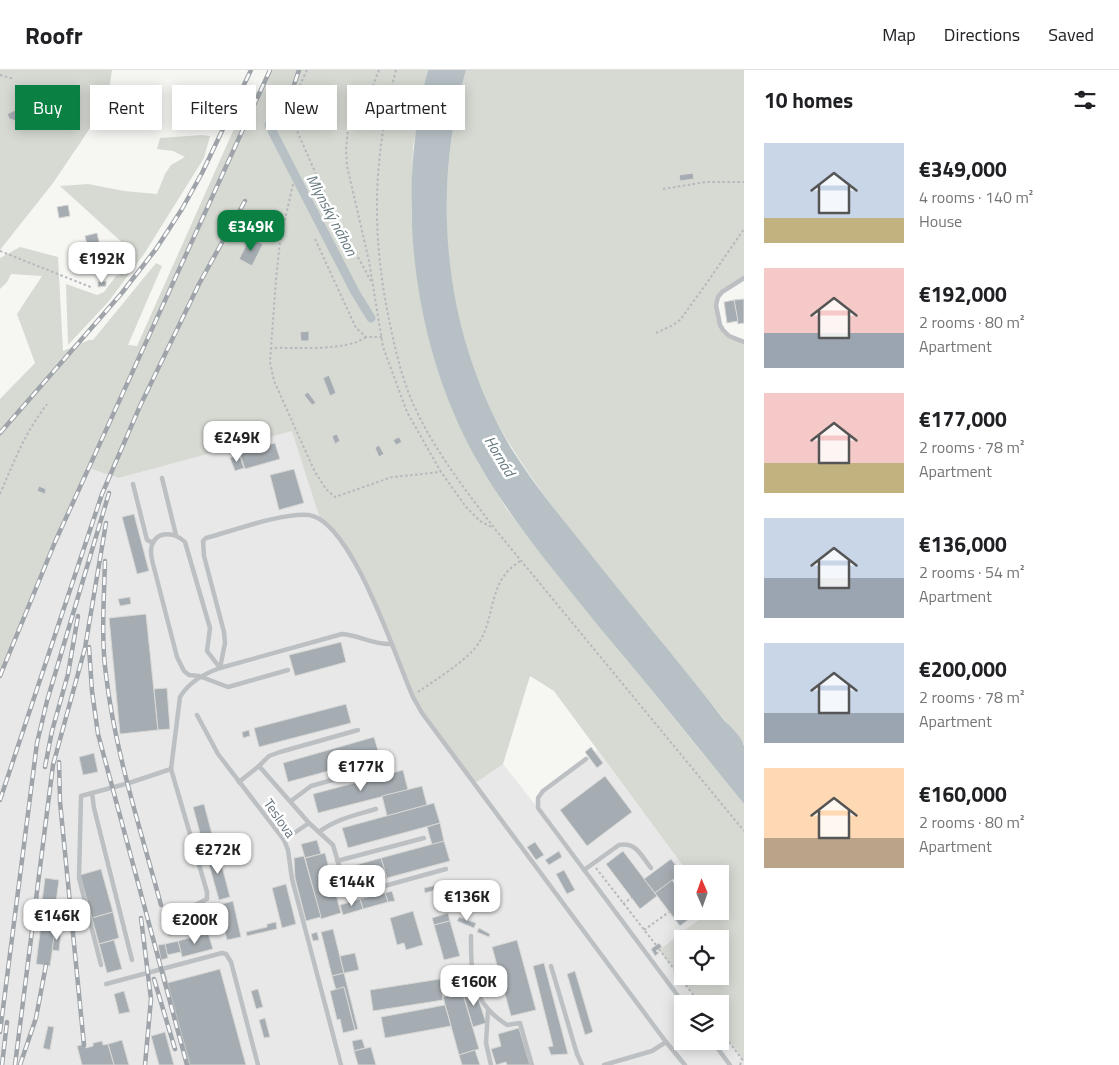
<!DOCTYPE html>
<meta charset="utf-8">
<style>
:root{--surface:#fff;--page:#f2f2f2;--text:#202124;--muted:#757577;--line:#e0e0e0;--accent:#0b8043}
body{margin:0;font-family:"Titillium Web",sans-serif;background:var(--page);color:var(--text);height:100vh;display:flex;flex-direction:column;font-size:19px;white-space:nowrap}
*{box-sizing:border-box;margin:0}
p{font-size:16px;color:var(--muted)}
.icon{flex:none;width:28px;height:28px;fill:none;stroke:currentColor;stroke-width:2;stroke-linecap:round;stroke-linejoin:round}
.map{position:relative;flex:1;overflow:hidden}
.sheet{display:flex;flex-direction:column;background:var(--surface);width:375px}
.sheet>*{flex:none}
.hud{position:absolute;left:15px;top:15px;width:475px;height:45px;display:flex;gap:10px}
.needle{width:32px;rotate:358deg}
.fabs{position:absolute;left:674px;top:795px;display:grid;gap:10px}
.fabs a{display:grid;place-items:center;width:55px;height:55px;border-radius:0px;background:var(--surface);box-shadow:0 2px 12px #0003;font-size:25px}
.price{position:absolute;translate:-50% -42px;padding:0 11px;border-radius:10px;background:#fff;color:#222;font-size:16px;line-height:32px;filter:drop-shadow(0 1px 2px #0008)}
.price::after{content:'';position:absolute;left:50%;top:30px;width:15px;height:11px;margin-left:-8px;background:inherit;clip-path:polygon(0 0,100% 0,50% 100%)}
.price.active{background:var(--accent);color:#fff}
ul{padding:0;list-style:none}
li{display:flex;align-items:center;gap:15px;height:125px;padding:0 20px}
li span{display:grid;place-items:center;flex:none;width:140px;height:100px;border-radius:0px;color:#555}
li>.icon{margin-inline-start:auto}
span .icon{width:60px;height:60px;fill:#fffc;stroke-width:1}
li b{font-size:21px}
h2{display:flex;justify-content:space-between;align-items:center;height:60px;padding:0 20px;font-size:21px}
.pill{padding:0 18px;border-radius:0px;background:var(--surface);box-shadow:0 2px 12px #0003;font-size:18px;line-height:45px}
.pill.active{background:var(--accent);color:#fff}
header{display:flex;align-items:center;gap:30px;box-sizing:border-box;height:70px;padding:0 25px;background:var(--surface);border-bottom:1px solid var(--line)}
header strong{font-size:24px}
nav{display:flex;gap:28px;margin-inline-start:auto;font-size:18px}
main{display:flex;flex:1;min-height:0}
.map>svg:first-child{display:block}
.built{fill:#e7e8e7}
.green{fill:#d6dad3;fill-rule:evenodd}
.water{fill:#b7c1c5}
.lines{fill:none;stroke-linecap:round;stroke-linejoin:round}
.canal{stroke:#b7c1c5;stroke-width:9}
.building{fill:#a6adb2;stroke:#d8d8d6}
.path{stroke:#b6b9bc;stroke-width:2;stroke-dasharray:2.5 2.5;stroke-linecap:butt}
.service{stroke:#bcc0c3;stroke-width:4.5}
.rail-casing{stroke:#9ea4a9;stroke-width:4.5}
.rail{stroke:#fff;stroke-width:2.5;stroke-dasharray:8;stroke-linecap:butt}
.labels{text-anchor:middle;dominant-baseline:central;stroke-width:5;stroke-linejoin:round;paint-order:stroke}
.street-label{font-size:14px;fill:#697681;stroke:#fff}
.water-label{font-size:15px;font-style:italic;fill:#64777d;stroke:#fff}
</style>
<header>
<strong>Roofr</strong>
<nav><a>Map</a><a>Directions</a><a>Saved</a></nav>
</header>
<main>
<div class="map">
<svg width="744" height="995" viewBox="0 0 744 995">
<rect width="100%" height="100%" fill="#f6f6f3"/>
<polygon class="built" points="293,360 320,449 349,482 474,714 503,694 537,737 543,721 597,680 689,804 682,804 682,841 710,841 659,880 700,934 682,934 682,971 720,971 720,960 744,992 744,995 0,995 0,610 88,398 119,408"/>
<g class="green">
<polygon points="0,0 112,0 107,33 53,113 0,180"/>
<path d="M271,0H428L413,77L411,144L419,219L429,268L440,303L454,343L477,390L506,438L556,503L744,734V992L720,960V934H700L659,880L710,841H720V804H689L554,621L530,606L503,694L474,714L422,643L373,529L349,482L320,449L292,361L119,408L88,398L0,610V329L35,293L17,244L42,206L11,204L7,212L0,219V188L20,177L58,187L63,281L89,270H93L156,193L162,196L128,275L137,276L246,32L263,16ZM682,869H720V906H682Z"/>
<path d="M466,0H744V208C714,227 714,226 723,260L744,272V674C699,618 653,562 608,506C558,444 505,382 476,307C439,212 438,97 466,0Z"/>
<polygon points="202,65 210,66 204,88 144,184 109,231 68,275 66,214 97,225 104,222 116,206 127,202 125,175 60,116 88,114 124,121 157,124 165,104 171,95 185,87 173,81 157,79 160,68"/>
</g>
<path class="water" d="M428,0H466C430,126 444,264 511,378C529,407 551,435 573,462C600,496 628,531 656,565C679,593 702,621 724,650C730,656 742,667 744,676C744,691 744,718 744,734C696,675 649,616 600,558C557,504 512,452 478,392C413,279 394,126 428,0Z"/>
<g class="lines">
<polyline class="canal" points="269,55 355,222 371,248"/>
</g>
<g class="building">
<polygon points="44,18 54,40 49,43 42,28 34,32 35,35 31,38 26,26"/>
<polygon points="22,37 25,46 13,51 12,49 10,50 7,44"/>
<polygon points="693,103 694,109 680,111 679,105"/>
<polygon points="68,135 70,146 59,148 57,137"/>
<polygon points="97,163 100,176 88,178 85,166"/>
<polygon points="250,168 263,174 252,196 239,189"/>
<polygon points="73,188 75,199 71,200 69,189"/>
<polygon points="106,211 106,216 98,217 98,212"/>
<polygon points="744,229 744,253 738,254 734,230"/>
<polygon points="734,230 738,251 727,253 724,232"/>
<polygon points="309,261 309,271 301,271 300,262"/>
<polygon points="329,305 336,323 330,326 323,308"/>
<polygon points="308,322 316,333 312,335 304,325"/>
<polygon points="337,364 340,371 335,374 332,366"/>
<polygon points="399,367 402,372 396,375 393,370"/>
<polygon points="275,373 280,389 245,399 240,384"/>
<polygon points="379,375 384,384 379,387 375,378"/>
<polygon points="239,384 244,398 235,401 230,388"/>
<polygon points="294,399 304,433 279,440 270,405"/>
<polygon points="39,416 46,419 45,424 37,421"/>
<polygon points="134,444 149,501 137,504 122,447"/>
<polygon points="130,527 131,534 120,536 118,529"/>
<polygon points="146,544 158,660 120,664 109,548"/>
<polygon points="341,572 346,592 295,606 289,585"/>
<polygon points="167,618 170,659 158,660 154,619"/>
<polygon points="346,634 351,653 259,677 254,658"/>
<polygon points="249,660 250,666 243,668 242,662"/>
<polygon points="374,667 380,687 288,712 283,693"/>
<polygon points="591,677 603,693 597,698 585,682"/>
<polygon points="94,683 98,702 83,705 79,687"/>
<polygon points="403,700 408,720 318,743 313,724"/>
<polygon points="605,706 632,742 587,776 560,740"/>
<polygon points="422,716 427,735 387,746 382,726"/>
<polygon points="434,733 440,753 348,778 342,758"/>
<polygon points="204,734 216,779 205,782 193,737"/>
<polygon points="440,753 444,771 432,775 427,757"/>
<polygon points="317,770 321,784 305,788 301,774"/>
<polygon points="444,771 450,791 387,808 381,788"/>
<polygon points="535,772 544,785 536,790 527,777"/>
<polygon points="218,781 230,827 219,830 206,784"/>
<polygon points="559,781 562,787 549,795 545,790"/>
<polygon points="623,781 657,826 640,839 606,794"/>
<polygon points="325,783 341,843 321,849 305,788"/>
<polygon points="304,786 321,847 306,851 295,808 294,788"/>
<polygon points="381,788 387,808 357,816 352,796"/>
<polygon points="671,789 682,803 655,823 644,809"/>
<polygon points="101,799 113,842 92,848 80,805"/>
<polygon points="564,800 575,820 567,824 556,804"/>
<polygon points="45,808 59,810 55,840 41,839"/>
<polygon points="672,810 682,824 682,841 696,841 697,843 680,856 655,823"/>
<polygon points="286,814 296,854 282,858 272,818"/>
<polygon points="437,815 439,819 425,823 424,818"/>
<polygon points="392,821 395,831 388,832 385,823"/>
<polygon points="385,823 388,832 363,839 360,829"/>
<polygon points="360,829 363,839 343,845 340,835"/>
<polygon points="233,831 241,867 227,870 218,835"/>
<polygon points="210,839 215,854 169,866 165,851"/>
<polygon points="413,841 423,875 406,880 404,873 397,875 390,848"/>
<polygon points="113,842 119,868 99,874 92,848"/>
<polygon points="448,843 450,851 434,855 432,848"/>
<polygon points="42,847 57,849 50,896 36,894"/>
<polygon points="459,847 476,853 474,858 457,851"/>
<polygon points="450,851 460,886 444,890 434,855"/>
<polygon points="276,852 277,859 247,866 246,862 267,857 267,854"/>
<polygon points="479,858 490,864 489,867 477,862"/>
<polygon points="333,859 344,903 332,906 321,862"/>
<polygon points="55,861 61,861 59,881 52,880"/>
<polygon points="317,862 319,870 313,871 311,864"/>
<polygon points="208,863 213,879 182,887 178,871"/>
<polygon points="114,870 122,899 107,903 99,874"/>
<polygon points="517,870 536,940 511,946 492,877"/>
<polygon points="178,871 181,882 167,885 165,874"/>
<polygon points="659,873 662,877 656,881 659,883 655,886 651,879"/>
<polygon points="165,874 168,888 161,890 158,875"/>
<polygon points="355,883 359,900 344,903 340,886"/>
<polygon points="544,893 568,984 551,985 548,977 553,976 533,896"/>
<polygon points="220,899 246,995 190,995 167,913"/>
<polygon points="575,901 593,962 585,965 567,904"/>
<polygon points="344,903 358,959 355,960 344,917 336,920 332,906"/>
<polygon points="440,909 443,930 373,941 370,920"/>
<polygon points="344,917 355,960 343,963 340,949 337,950 330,921"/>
<polygon points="475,918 486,953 473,957 462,921"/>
<polygon points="258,919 263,937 256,939 251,921"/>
<polygon points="124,921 130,942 119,944 114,924"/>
<polygon points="462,921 479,979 459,985 443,927"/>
<polygon points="445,935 451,956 385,968 381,947"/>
<polygon points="265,948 270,967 264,968 259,950"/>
<polygon points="48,956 54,957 50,980 43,978"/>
<polygon points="519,958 530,995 507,995 506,992 496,995 491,979 501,976 498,964"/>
<polygon points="165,962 174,995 159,995 151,966"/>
<polygon points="362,969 365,978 354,981 352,971"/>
<polygon points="122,970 129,995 114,995 108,974"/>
<polygon points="102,971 103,975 108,974 114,995 82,995 77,976 85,974 86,978 93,976 93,973"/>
<polygon points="371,977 376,995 358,995 354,981"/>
<polygon points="475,980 480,995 462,995 459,985"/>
</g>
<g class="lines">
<g class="path">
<polyline points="307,0 293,30 294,54 330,136 371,211"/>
<polyline points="379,0 370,23 356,42 348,58 346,80 347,96 369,191 383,277 407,342 441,402 466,437 480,451 493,458"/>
<path d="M396,0C372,91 371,167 391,259C397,287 404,316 417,342C437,384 467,422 495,459L744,761"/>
<polyline points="0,5 14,9"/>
<polyline points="293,114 280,172 276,209 270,292 274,311 315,402 326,419 335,427 392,407 441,402"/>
<polyline points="663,119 706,112 744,112"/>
<polyline points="315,169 356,258 366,267 382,267"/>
<polyline points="0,181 93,218"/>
<polyline points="656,263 673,255 680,250 704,217 744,159"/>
<path d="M270,278C295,277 346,282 366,267"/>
<path d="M0,424C14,391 25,363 47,334"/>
<path d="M418,622C435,610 470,589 480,571C493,550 490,520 508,501C512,497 516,494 520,491"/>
<polyline points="596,798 656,875"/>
<polyline points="623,834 632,827"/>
<polyline points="644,860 669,842"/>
<polyline points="659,879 700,934"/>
<polyline points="720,960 744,992"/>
<polyline points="740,995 742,990"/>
</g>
<g class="service">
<polyline points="744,208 722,222 718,227 716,235 720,255 723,260 729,266 744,272"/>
<polyline points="162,408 176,465"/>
<polyline points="133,414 147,470 153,473"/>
<path d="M288,600L228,617L199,606L189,605L184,601L177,587L153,494C152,490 151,485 151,481C152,461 173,460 185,472L210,558L207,581L220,598L342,564C359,565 374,575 391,574"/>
<polyline points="197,645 218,684 284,770 288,780 292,809 341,995"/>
<polyline points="586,689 543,721 538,728 538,738 684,934"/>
<polyline points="239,712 259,696"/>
<polyline points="92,723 94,738 132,890"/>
<polyline points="291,731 311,716 385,695"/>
<polyline points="309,753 259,696 269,686 280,682 358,660"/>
<path d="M319,762C336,749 356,745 376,739"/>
<polyline points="284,770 309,753 333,775 348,826 446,799"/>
<polyline points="337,791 424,768"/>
<path d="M584,800L619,775C636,771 642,787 651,798"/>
<path d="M172,835L179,839L191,837L207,829V822L171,699L180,627C189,612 203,604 220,598L225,573L224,562L204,486L203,471L206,468C232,461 284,442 309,445C352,451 396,589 413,627L422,643L666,972L685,995"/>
<path d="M471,866C471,892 470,920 489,940C494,946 501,951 507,955L520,953L532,995"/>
<polyline points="101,895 79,808 81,726 129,713 171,699"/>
<polyline points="551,896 577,984 582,995"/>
<polyline points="106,914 162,899"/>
<polyline points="488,940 486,973 491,995"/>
<polyline points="712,971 730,995"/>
<polyline points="188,995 162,899 222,883 226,884 231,892 258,995"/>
<polyline points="604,995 652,981 666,972"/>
</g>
<defs>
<g id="rail">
<polyline points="285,42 299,0"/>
<polyline points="0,363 121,224 156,179 182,139 202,103 251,0"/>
<path d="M105,491C104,529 101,567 106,605C115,682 141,761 161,835"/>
<polyline points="89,577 92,621 98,664 187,995"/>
<polyline points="0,606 55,472 270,0"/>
<polyline points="59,692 60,732 84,975"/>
<polyline points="45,697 52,661 68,604 78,546"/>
<polyline points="0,730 102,424 140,336 199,214 245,131"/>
<polyline points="141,848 151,929 145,995"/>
<polyline points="154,909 175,979"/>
<polyline points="0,962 37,673 47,631 109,423"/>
<polyline points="2,995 7,952"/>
<polyline points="15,995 53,695 85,578 106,453"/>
<polyline points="20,995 36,948 46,895"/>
</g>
</defs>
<use href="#rail" class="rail-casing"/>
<use href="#rail" class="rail"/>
</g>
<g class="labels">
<g class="street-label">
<text transform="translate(280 748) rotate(55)">Teslova</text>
</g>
<g class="water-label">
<text transform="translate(332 145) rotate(62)">Mlynský náhon</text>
<text transform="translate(500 386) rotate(59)">Hornád</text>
</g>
</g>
</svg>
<div class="fabs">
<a><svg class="needle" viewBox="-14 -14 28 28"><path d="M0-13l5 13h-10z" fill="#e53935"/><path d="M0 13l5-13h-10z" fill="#757577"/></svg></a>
<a><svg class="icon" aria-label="locate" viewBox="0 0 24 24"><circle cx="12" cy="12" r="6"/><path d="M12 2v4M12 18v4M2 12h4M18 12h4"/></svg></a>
<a><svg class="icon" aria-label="layers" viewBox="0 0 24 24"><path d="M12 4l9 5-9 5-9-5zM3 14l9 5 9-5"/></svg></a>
</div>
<b class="price active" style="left:251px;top:182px">€349K</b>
<b class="price" style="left:102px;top:214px">€192K</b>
<b class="price" style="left:237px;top:393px">€249K</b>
<b class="price" style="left:361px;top:722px">€177K</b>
<b class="price" style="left:218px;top:805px">€272K</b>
<b class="price" style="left:352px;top:837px">€144K</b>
<b class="price" style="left:467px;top:852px">€136K</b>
<b class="price" style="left:57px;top:871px">€146K</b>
<b class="price" style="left:195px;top:875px">€200K</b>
<b class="price" style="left:474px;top:937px">€160K</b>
<div class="hud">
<a class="pill active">Buy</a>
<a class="pill">Rent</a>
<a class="pill">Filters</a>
<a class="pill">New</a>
<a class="pill">Apartment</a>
</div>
</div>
<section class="sheet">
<h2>10 homes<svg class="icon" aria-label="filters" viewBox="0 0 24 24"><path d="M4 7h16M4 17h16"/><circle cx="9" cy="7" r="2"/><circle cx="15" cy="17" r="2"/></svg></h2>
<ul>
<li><span style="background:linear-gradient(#c9d6e8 75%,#c2b280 0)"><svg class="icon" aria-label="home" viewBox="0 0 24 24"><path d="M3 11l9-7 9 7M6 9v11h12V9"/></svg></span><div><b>€349,000</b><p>4 rooms · 140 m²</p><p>House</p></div></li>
<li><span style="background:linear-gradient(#f6c9c9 65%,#9aa5b1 0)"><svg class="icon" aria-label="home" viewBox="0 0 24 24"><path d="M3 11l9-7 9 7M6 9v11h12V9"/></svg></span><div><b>€192,000</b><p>2 rooms · 80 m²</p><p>Apartment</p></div></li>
<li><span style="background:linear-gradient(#f6c9c9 70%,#c2b280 0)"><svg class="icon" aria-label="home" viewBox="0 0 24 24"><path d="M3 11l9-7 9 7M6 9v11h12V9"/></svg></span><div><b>€177,000</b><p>2 rooms · 78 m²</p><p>Apartment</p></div></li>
<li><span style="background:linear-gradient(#c9d6e8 60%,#9aa5b1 0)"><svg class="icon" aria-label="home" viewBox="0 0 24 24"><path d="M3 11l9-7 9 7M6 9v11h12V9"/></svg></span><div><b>€136,000</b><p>2 rooms · 54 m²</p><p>Apartment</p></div></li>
<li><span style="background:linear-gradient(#c9d6e8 70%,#9aa5b1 0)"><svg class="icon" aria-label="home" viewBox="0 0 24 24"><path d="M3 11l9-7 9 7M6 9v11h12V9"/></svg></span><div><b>€200,000</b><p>2 rooms · 78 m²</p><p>Apartment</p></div></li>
<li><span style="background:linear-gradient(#ffd9b3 70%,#b9a48a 0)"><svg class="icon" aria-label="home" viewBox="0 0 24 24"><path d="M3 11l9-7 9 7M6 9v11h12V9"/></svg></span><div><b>€160,000</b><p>2 rooms · 80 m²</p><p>Apartment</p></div></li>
</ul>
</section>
</main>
